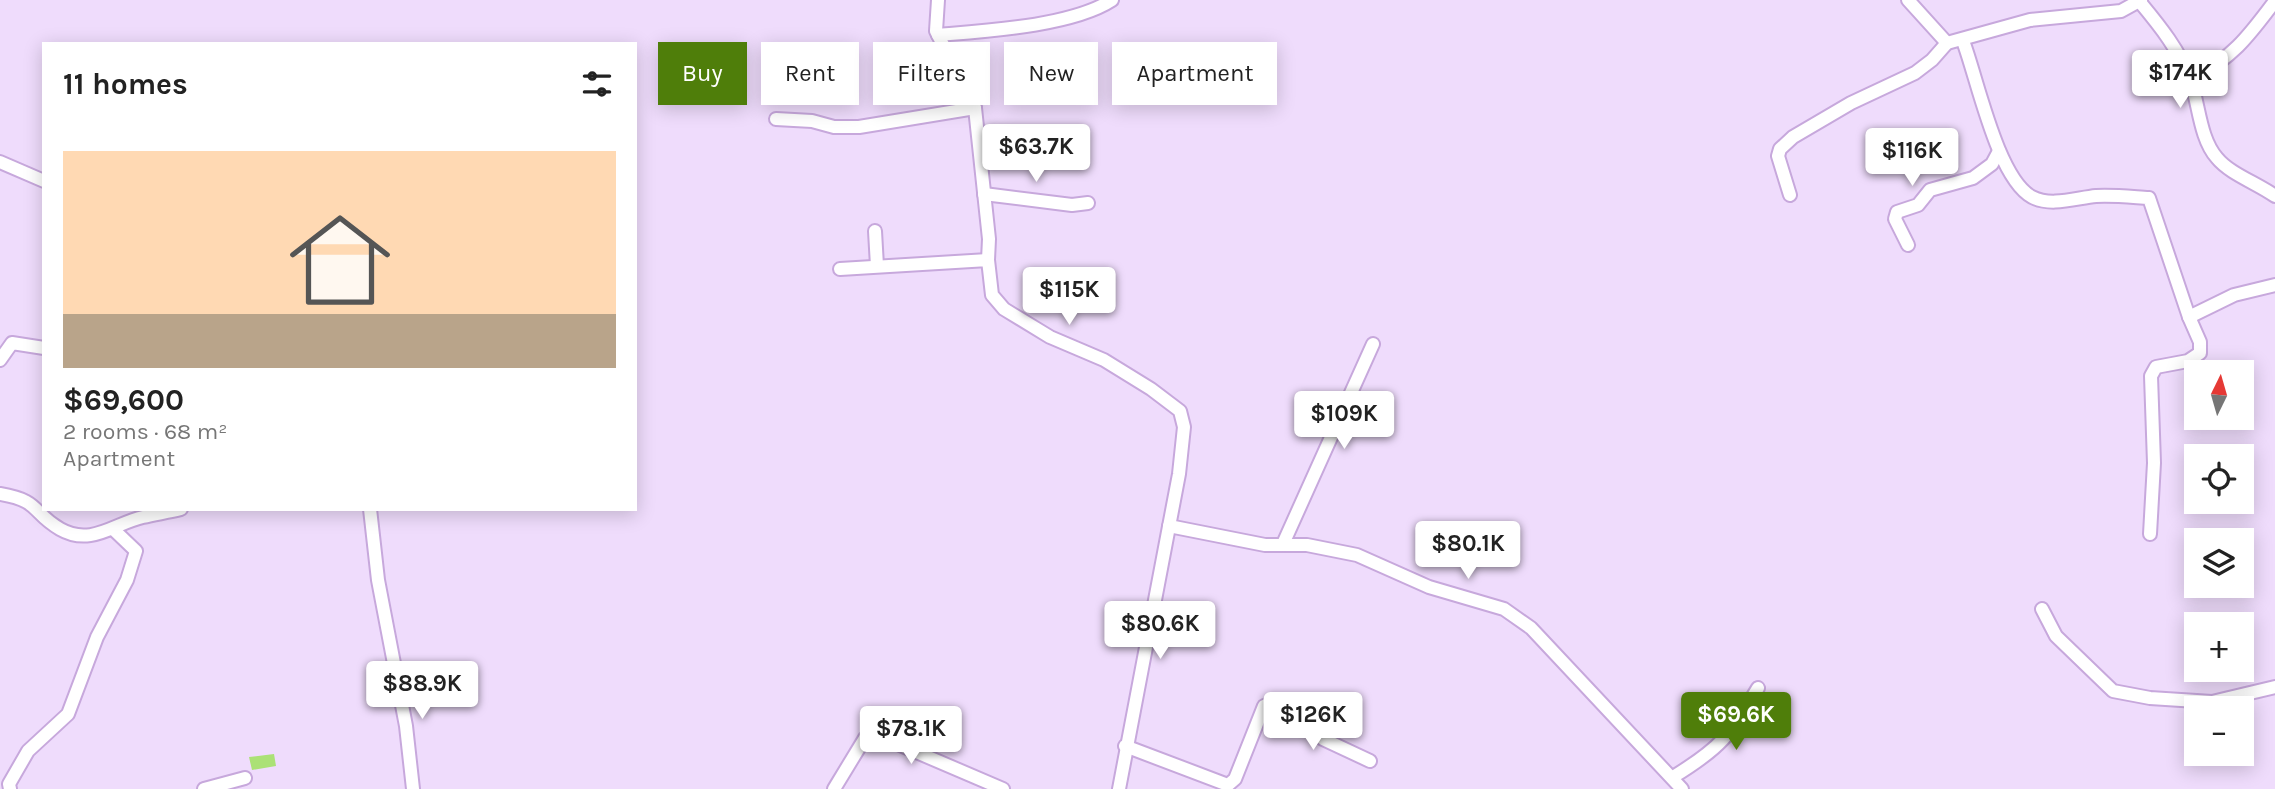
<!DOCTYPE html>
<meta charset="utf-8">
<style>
:root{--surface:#fff;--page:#f6f6f6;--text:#222;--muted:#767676;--line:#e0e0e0;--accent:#4f7e0a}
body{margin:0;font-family:Karla,sans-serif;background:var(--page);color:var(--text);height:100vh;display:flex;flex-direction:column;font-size:26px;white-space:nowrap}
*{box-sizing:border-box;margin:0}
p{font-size:23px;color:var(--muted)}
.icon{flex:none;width:38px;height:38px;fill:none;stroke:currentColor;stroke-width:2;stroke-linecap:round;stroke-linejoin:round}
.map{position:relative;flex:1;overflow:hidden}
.side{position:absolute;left:42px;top:42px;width:595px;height:469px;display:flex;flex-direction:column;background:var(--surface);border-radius:0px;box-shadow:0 4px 18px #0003}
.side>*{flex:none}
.guide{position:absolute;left:658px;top:42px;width:665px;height:63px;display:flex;gap:14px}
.needle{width:46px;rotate:5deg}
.buttons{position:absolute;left:2184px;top:360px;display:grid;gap:14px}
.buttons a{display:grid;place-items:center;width:70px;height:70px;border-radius:0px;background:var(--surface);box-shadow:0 4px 18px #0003;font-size:35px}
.price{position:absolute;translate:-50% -60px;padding:0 16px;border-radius:7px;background:#fff;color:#222;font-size:23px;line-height:46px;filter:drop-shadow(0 2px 4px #0008)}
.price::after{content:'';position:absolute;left:50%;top:42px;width:21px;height:16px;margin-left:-10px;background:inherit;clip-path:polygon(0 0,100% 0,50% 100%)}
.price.on{background:var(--accent);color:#fff}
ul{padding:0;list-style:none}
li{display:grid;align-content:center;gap:14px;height:371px;padding:0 21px}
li+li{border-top:2px solid var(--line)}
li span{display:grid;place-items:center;height:217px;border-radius:0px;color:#555}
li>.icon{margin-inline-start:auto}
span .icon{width:126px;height:126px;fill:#fffc;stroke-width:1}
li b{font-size:30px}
h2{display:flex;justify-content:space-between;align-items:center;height:84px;padding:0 21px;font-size:30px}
.chip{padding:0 24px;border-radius:0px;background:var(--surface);box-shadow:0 4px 18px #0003;font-size:24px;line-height:63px}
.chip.on{background:var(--accent);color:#fff}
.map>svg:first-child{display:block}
.green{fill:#abe176}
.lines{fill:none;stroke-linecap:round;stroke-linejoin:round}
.minor-casing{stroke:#c7a8dc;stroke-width:16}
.minor{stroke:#fff;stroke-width:12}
</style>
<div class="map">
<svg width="2275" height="789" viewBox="0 0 2275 789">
<rect width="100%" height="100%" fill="#efdcfc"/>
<polygon class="green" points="274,754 276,766 252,770 249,757"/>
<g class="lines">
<defs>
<g id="minor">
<polyline points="938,0 936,31 975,108 989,239 988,260"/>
<polyline points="1908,0 1947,43 2030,20 2121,11 2141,0"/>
<path d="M2139,1C2159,25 2181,52 2191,82C2199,105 2200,139 2217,158C2230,174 2257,183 2275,196"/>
<path d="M938,35C986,31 1072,26 1112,0"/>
<path d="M1963,41C1977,77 1997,178 2032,197C2051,207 2076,198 2096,196C2113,195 2132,197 2149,198L2189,317L2200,342V353L2188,361L2156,367L2151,376L2154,463L2150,534"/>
<path d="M2191,81C2233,56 2246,40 2275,1"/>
<polyline points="776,119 812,121 834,127 859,127 975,108"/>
<polyline points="0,162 44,181"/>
<polyline points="984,194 1072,205 1088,203"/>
<polyline points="1790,195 1778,156 1780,149 1793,137 1851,103 1915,73 1932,60 1947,43"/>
<polyline points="875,231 877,266"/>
<polyline points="1908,245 1895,219 1897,212 1918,205 1930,190 1973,178 1992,164 1999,151"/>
<polyline points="840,269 988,260 992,295 1004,309 1050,337 1104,360 1151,389 1180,411 1184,427 1179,474 1119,789"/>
<polyline points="2189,317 2234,295 2275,285"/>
<polyline points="0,360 12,343 44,348"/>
<path d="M0,494C41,501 31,512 60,529C91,547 115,523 143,517C156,514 169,512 181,509"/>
<polyline points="370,509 378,580 406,726 413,789"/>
<polyline points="1169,526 1265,545 1307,545 1357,555 1429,587 1504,609 1531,628 1682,789"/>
<polyline points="1283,544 1373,344"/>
<polyline points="2042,609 2056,636 2113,691 2150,698 2212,702 2275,687"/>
<polyline points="1125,746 1228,785 1235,779 1264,706 1273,703 1323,739 1370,761"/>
<path d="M1673,777C1722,747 1729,736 1758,688"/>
<polyline points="10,789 9,784 28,751 68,714 97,637 127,580 136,551 113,529"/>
<polyline points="204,789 245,778"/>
<polyline points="834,789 865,738 872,733 1003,789"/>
</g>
</defs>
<use href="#minor" class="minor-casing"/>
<use href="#minor" class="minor"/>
</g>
</svg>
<div class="buttons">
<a><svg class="needle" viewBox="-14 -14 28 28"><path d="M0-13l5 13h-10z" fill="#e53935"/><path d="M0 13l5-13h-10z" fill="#767676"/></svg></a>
<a><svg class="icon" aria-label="locate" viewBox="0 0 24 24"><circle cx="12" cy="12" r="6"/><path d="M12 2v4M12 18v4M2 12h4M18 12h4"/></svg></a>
<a><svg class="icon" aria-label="layers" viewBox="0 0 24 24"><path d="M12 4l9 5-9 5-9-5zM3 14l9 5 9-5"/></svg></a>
<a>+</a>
<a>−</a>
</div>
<b class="price" style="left:2180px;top:110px">$174K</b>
<b class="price" style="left:1036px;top:184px">$63.7K</b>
<b class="price" style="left:1912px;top:188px">$116K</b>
<b class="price" style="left:1069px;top:327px">$115K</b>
<b class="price" style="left:1344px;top:451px">$109K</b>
<b class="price" style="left:1468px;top:581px">$80.1K</b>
<b class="price" style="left:1160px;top:661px">$80.6K</b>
<b class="price" style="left:422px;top:721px">$88.9K</b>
<b class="price" style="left:1313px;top:752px">$126K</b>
<b class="price on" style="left:1736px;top:752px">$69.6K</b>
<b class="price" style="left:911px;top:766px">$78.1K</b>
<div class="guide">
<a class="chip on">Buy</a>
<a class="chip">Rent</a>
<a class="chip">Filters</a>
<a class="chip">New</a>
<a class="chip">Apartment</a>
</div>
<section class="side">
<h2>11 homes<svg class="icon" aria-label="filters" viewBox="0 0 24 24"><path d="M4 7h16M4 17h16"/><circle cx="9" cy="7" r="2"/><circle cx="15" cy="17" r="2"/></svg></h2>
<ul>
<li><span style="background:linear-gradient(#ffd9b3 75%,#b9a48a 0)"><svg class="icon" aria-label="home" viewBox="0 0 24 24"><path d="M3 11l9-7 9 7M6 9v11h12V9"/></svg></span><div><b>$69,600</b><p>2 rooms · 68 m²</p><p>Apartment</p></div></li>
</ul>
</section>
</div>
